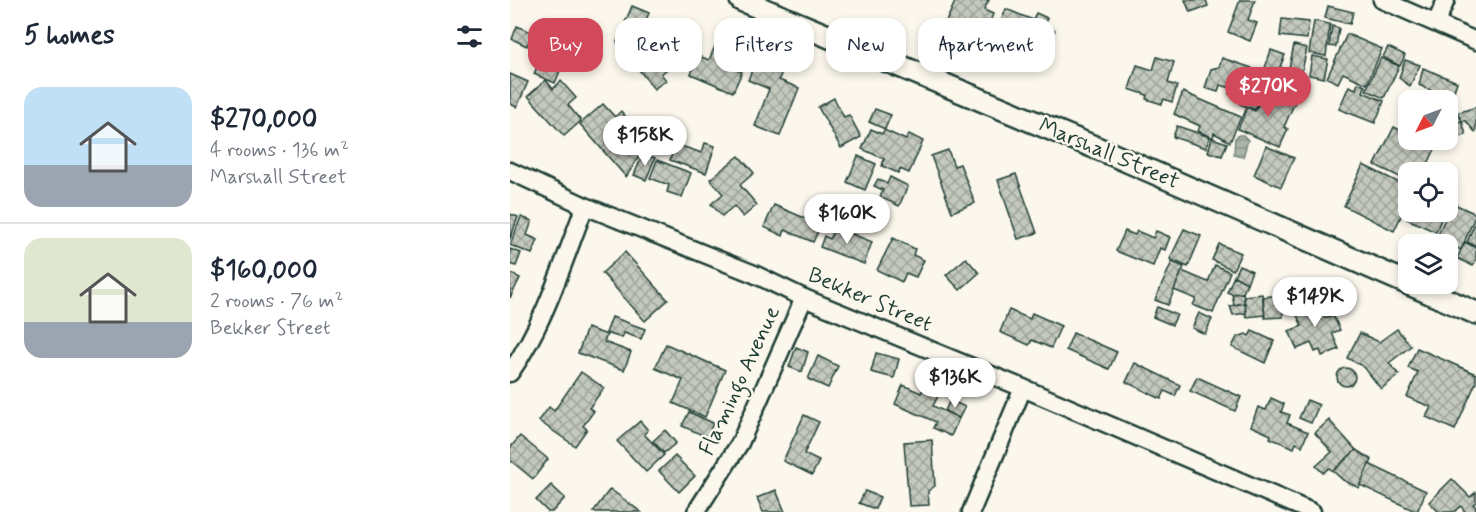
<!DOCTYPE html>
<meta charset="utf-8">
<style>
:root{--surface:#fff;--page:#f2f2f3;--text:#1f2937;--muted:#747a83;--line:#e0e1e3;--accent:#d1495b}
body{margin:0;font-family:Mynerve,sans-serif;background:var(--page);color:var(--text);height:100vh;display:flex;flex-direction:column;font-size:22px;white-space:nowrap}
*{box-sizing:border-box;margin:0}
p{font-size:20px;color:var(--muted)}
.icon{flex:none;width:33px;height:33px;fill:none;stroke:currentColor;stroke-width:2;stroke-linecap:round;stroke-linejoin:round}
.map{position:relative;flex:1;overflow:hidden}
.details{display:flex;flex-direction:column;background:var(--surface);width:510px}
.details>*{flex:none}
.hud{position:absolute;left:18px;top:18px;width:570px;height:54px;display:flex;gap:12px}
.needle{width:39px;rotate:228deg}
.fabs{position:absolute;left:888px;top:90px;display:grid;gap:12px}
.fabs a{display:grid;place-items:center;width:60px;height:60px;border-radius:12px;background:var(--surface);box-shadow:0 3px 9px #0003;font-size:30px}
.price{position:absolute;translate:-50% -51px;padding:0 14px;border-radius:21px;background:#fff;color:#222;font-size:20px;line-height:39px;filter:drop-shadow(0 2px 3px #0008)}
.price::after{content:'';position:absolute;left:50%;top:36px;width:18px;height:14px;margin-left:-9px;background:inherit;clip-path:polygon(0 0,100% 0,50% 100%)}
.price.selected{background:var(--accent);color:#fff}
ul{padding:0;list-style:none}
li{display:flex;align-items:center;gap:18px;height:150px;padding:0 24px}
li+li{border-top:2px solid var(--line)}
li span{display:grid;place-items:center;flex:none;width:168px;height:120px;border-radius:18px;color:#555}
li>.icon{margin-inline-start:auto}
span .icon{width:72px;height:72px;fill:#fffc;stroke-width:1}
li b{font-size:26px}
h2{display:flex;justify-content:space-between;align-items:center;height:72px;padding:0 24px;font-size:26px}
.chip{padding:0 21px;border-radius:18px;background:var(--surface);box-shadow:0 3px 9px #0003;font-size:21px;line-height:54px}
.chip.selected{background:var(--accent);color:#fff}
main{display:flex;flex:1;min-height:0}
.map>svg:first-child{display:block}
.water{fill:url(#water-rules);stroke:#74847b;stroke-width:1.5}
.building{fill:url(#building-cross-hatch);stroke:#1f3d34;stroke-width:1.5}
.lines{fill:none;stroke-linecap:round;stroke-linejoin:round}
.minor-casing{stroke:#1f3d34;stroke-width:21}
.tertiary-casing{stroke:#1f3d34;stroke-width:26}
.minor{stroke:#fbf7ec;stroke-width:16}
.tertiary{stroke:#fbf7ec;stroke-width:21}
.labels{text-anchor:middle;dominant-baseline:central;stroke-width:5;stroke-linejoin:round;paint-order:stroke}
.street-label{font-size:22px;fill:#1f3d34;stroke:#fbf7ec}
</style>
<main>
<section class="details">
<h2>5 homes<svg class="icon" aria-label="filters" viewBox="0 0 24 24"><path d="M4 7h16M4 17h16"/><circle cx="9" cy="7" r="2"/><circle cx="15" cy="17" r="2"/></svg></h2>
<ul>
<li><span style="background:linear-gradient(#bfe0f5 65%,#9aa5b1 0)"><svg class="icon" aria-label="home" viewBox="0 0 24 24"><path d="M3 11l9-7 9 7M6 9v11h12V9"/></svg></span><div><b>$270,000</b><p>4 rooms · 136 m²</p><p>Marshall Street</p></div></li>
<li><span style="background:linear-gradient(#dfe7d0 70%,#9aa5b1 0)"><svg class="icon" aria-label="home" viewBox="0 0 24 24"><path d="M3 11l9-7 9 7M6 9v11h12V9"/></svg></span><div><b>$160,000</b><p>2 rooms · 76 m²</p><p>Bekker Street</p></div></li>
</ul>
</section>
<div class="map">
<svg width="966" height="512" viewBox="0 0 966 512">
<defs>
<pattern id="water-rules" width="6" height="5" patternUnits="userSpaceOnUse" patternTransform="scale(1.5)"><rect width="6" height="5" fill="#adb4aa"/><path d="M0 2.5h6" fill="none" stroke="#8c948b"/></pattern>
<pattern id="building-cross-hatch" width="8" height="8" patternUnits="userSpaceOnUse" patternTransform="scale(1.5)"><rect width="8" height="8" fill="#c4c9be"/><path d="M0 0l8 8M0 8l8-8" fill="none" stroke="#9fa49b"/></pattern>
</defs>
<rect width="100%" height="100%" fill="#fbf7ec"/>
<filter id="ink" filterUnits="userSpaceOnUse"><feTurbulence type="fractalNoise" baseFrequency=".0167" numOctaves="2"/><feDisplacementMap in="SourceGraphic" scale="12" xChannelSelector="R" yChannelSelector="G"/><feConvolveMatrix kernelMatrix="1 2 1 2 8 2 1 2 1" color-interpolation-filters="sRGB"/></filter>
<g filter="url(#ink)">
<polygon class="water" points="729,135 733,135 738,140 733,157 727,156 724,154 725,138"/>
<g class="building">
<polygon points="446,0 479,0 474,10 483,14 476,32 459,24 454,35 434,26"/>
<polygon points="675,0 696,0 698,6 680,12"/>
<polygon points="730,0 745,0 738,20 747,23 740,41 718,32"/>
<polygon points="122,6 139,13 130,35 152,44 166,62 151,74 156,80 144,89 107,42"/>
<polygon points="818,6 843,12 840,24 815,18"/>
<polygon points="496,9 523,20 526,13 537,18 534,25 545,30 537,49 488,29"/>
<polygon points="772,19 799,22 797,39 770,36"/>
<polygon points="804,21 820,24 816,56 799,53"/>
<polygon points="7,26 23,33 17,46 2,39"/>
<polygon points="822,26 829,28 826,47 819,46"/>
<polygon points="837,34 872,49 857,84 833,73 828,83 817,78"/>
<polygon points="206,44 218,50 212,64 232,72 223,92 181,74 189,56 199,60"/>
<polygon points="784,45 797,48 791,76 778,73"/>
<polygon points="878,47 895,55 890,66 873,57"/>
<polygon points="761,50 775,55 770,67 776,70 772,82 753,74"/>
<polygon points="802,56 818,59 814,78 799,75"/>
<polygon points="31,57 52,66 45,83 24,74"/>
<polygon points="247,57 273,68 269,80 289,88 270,136 245,126 259,89 238,80"/>
<polygon points="647,57 664,62 658,83 667,86 662,102 654,99 652,104 636,99 637,95 619,89 627,65 643,70"/>
<polygon points="712,58 742,68 731,98 719,94 721,88 710,85 708,92 695,88 701,69 709,67"/>
<polygon points="871,58 889,66 874,98 856,90"/>
<polygon points="895,60 910,65 900,86 889,78"/>
<polygon points="913,68 947,82 941,100 909,85"/>
<polygon points="743,72 758,78 745,110 730,104"/>
<polygon points="0,74 18,82 7,107 0,104"/>
<polygon points="777,75 791,79 789,88 775,83"/>
<polygon points="760,79 785,87 782,95 758,87"/>
<polygon points="36,80 43,89 51,81 66,98 58,105 71,121 54,136 18,96"/>
<polygon points="848,83 855,86 853,92 874,101 865,123 829,109 839,86 846,89"/>
<polygon points="755,89 785,102 774,127 778,129 770,147 728,129 737,107 745,111"/>
<polygon points="673,92 731,117 720,142 704,133 703,138 688,131 690,126 664,114"/>
<polygon points="324,98 334,117 339,115 351,137 331,148 308,107"/>
<polygon points="93,104 105,117 111,111 119,121 113,126 134,149 116,177 70,124"/>
<polygon points="966,107 966,132 965,132 956,121 952,121 947,113"/>
<polygon points="365,109 381,115 375,129 359,122"/>
<polygon points="952,121 956,135 939,140 939,124"/>
<polygon points="667,126 700,137 696,148 663,137"/>
<polygon points="884,127 898,134 898,140 910,140 926,147 914,172 898,172 898,181 865,165"/>
<polygon points="361,129 372,134 374,130 396,140 399,134 413,141 399,173 390,169 388,173 372,166 374,159 352,149"/>
<polygon points="702,138 717,143 712,156 698,152"/>
<polygon points="195,143 205,146 196,173 160,160 165,144 192,153"/>
<polygon points="756,146 784,158 771,187 744,175"/>
<polygon points="438,150 444,166 450,164 465,203 442,212 421,156"/>
<polygon points="133,154 145,158 136,180 124,175"/>
<polygon points="229,156 244,173 230,185 247,205 233,217 224,206 212,216 201,204 213,194 200,179"/>
<polygon points="348,156 366,164 355,190 337,182"/>
<polygon points="147,160 181,173 172,197 157,192 159,185 140,178"/>
<polygon points="853,165 898,187 898,201 884,231 834,206"/>
<polygon points="506,174 527,233 508,239 488,180"/>
<polygon points="380,177 398,186 389,206 370,197 373,190 364,186 368,179 377,184"/>
<polygon points="942,203 966,214 951,250 926,239"/>
<polygon points="264,205 311,225 303,242 275,230 273,236 254,227"/>
<polygon points="900,212 934,212 926,232 897,219"/>
<polygon points="0,214 8,217 0,239"/>
<polygon points="11,217 22,221 17,235 28,240 22,254 0,245"/>
<polygon points="966,220 966,246 957,242"/>
<polygon points="325,227 362,242 354,264 310,247 314,236 320,239"/>
<polygon points="674,229 691,236 678,267 660,259"/>
<polygon points="615,231 625,235 627,231 643,238 646,231 660,237 655,250 650,248 643,266 606,251"/>
<polygon points="383,238 405,249 403,255 414,260 406,277 396,273 392,282 367,270"/>
<polygon points="955,242 966,248 966,260 963,266 947,258"/>
<polygon points="709,244 731,253 723,270 702,260"/>
<polygon points="0,249 11,253 6,266 0,264"/>
<polygon points="115,252 158,300 135,321 92,273"/>
<polygon points="456,258 469,273 450,290 436,275"/>
<polygon points="662,262 674,267 658,305 645,300"/>
<polygon points="705,265 720,272 703,313 683,305 686,299 664,290 672,271 698,282"/>
<polygon points="729,265 742,271 737,283 724,276"/>
<polygon points="0,273 10,278 0,298"/>
<polygon points="724,276 737,283 733,293 722,294 717,292"/>
<polygon points="777,286 789,291 783,306 772,301"/>
<polygon points="733,293 735,303 724,305 722,294"/>
<polygon points="752,294 755,315 736,317 734,296"/>
<polygon points="771,295 773,317 755,318 753,297"/>
<polygon points="806,295 815,318 823,315 830,330 822,333 829,349 812,356 810,350 805,352 801,343 787,349 779,331 792,326 785,311 792,308 789,302"/>
<polygon points="735,303 736,313 723,315 720,306"/>
<polygon points="647,307 667,315 662,325 643,317"/>
<polygon points="499,310 520,319 522,313 551,326 541,348 522,340 519,345 490,332"/>
<polygon points="689,313 702,319 695,334 682,328"/>
<polygon points="102,317 135,329 131,339 114,333 112,338 96,333"/>
<polygon points="77,328 97,335 94,342 121,352 114,370 68,353"/>
<polygon points="887,329 901,346 879,363 889,375 871,389 854,367 837,358 850,333 869,342"/>
<polygon points="742,331 764,341 755,363 722,347 727,337 736,334 739,336"/>
<polygon points="563,333 607,352 599,369 556,350"/>
<polygon points="156,344 215,370 195,417 163,403 173,380 145,368"/>
<polygon points="286,347 298,352 292,372 279,367"/>
<polygon points="907,348 966,374 966,382 945,430 916,417 921,407 897,397 908,372 898,368"/>
<polygon points="366,353 389,359 384,378 361,372"/>
<polygon points="308,356 328,366 318,388 298,379"/>
<polygon points="625,363 670,385 665,396 655,391 651,399 616,382"/>
<circle cx="836" cy="377" r="9"/>
<polygon points="71,372 94,388 79,408 84,411 73,426 77,429 65,446 29,421 39,407 44,411"/>
<polygon points="687,377 731,397 725,411 680,391"/>
<polygon points="393,385 411,393 414,387 429,394 423,406 449,418 441,436 423,428 426,422 385,404"/>
<polygon points="761,398 774,404 771,412 780,415 777,423 798,432 792,446 786,443 784,448 760,438 761,435 741,426 748,407 756,410"/>
<polygon points="440,400 455,407 449,418 435,411"/>
<polygon points="797,400 809,405 801,423 789,418"/>
<polygon points="179,412 203,423 197,437 172,426"/>
<polygon points="294,415 309,422 294,454 309,461 302,475 273,461"/>
<polygon points="819,420 846,450 823,471 819,468 813,473 806,466 822,452 805,433"/>
<polygon points="130,421 138,430 134,434 154,455 136,472 107,441"/>
<polygon points="155,430 166,443 154,453 143,441"/>
<polygon points="10,436 38,459 23,479 0,460 0,448"/>
<polygon points="422,440 425,486 418,491 419,505 399,506 394,442"/>
<polygon points="846,450 862,460 849,488 833,480 823,471"/>
<polygon points="165,456 185,476 169,492 149,471"/>
<polygon points="859,464 916,491 907,512 850,485"/>
<polygon points="942,479 960,497 966,492 966,502 963,504 966,507 966,512 955,512 951,506 944,512 929,512 919,502"/>
<polygon points="41,485 55,498 42,512 38,512 26,500"/>
<polygon points="100,489 131,512 83,512"/>
<polygon points="266,490 275,512 253,512 247,498"/>
<polygon points="355,491 370,497 365,509 349,503"/>
</g>
<g class="lines">
<defs>
<g id="minor">
<polyline points="872,0 966,41"/>
<polyline points="926,23 936,0"/>
<polyline points="0,171 75,206 244,274 294,298 513,388 802,512"/>
<path d="M0,373C35,323 53,262 75,206"/>
<polyline points="186,512 230,443 294,298"/>
<polyline points="461,512 513,388"/>
</g>
<polyline id="tertiary" points="231,0 601,154 966,313"/>
</defs>
<use href="#minor" class="minor-casing"/>
<use href="#tertiary" class="tertiary-casing"/>
<use href="#minor" class="minor"/>
<use href="#tertiary" class="tertiary"/>
</g>
</g>
<g class="labels">
<g class="street-label">
<text transform="translate(599 154) rotate(23)">Marshall Street</text>
<text transform="translate(360 300) rotate(23)">Bekker Street</text>
<text transform="translate(230 381) rotate(-65)">Flamingo Avenue</text>
</g>
</g>
</svg>
<div class="fabs">
<a><svg class="needle" viewBox="-14 -14 28 28"><path d="M0-13l5 13h-10z" fill="#e53935"/><path d="M0 13l5-13h-10z" fill="#747a83"/></svg></a>
<a><svg class="icon" aria-label="locate" viewBox="0 0 24 24"><circle cx="12" cy="12" r="6"/><path d="M12 2v4M12 18v4M2 12h4M18 12h4"/></svg></a>
<a><svg class="icon" aria-label="layers" viewBox="0 0 24 24"><path d="M12 4l9 5-9 5-9-5zM3 14l9 5 9-5"/></svg></a>
</div>
<b class="price selected" style="left:758px;top:118px">$270K</b>
<b class="price" style="left:135px;top:167px">$158K</b>
<b class="price" style="left:337px;top:245px">$160K</b>
<b class="price" style="left:805px;top:328px">$149K</b>
<b class="price" style="left:445px;top:409px">$136K</b>
<div class="hud">
<a class="chip selected">Buy</a>
<a class="chip">Rent</a>
<a class="chip">Filters</a>
<a class="chip">New</a>
<a class="chip">Apartment</a>
</div>
</div>
</main>
